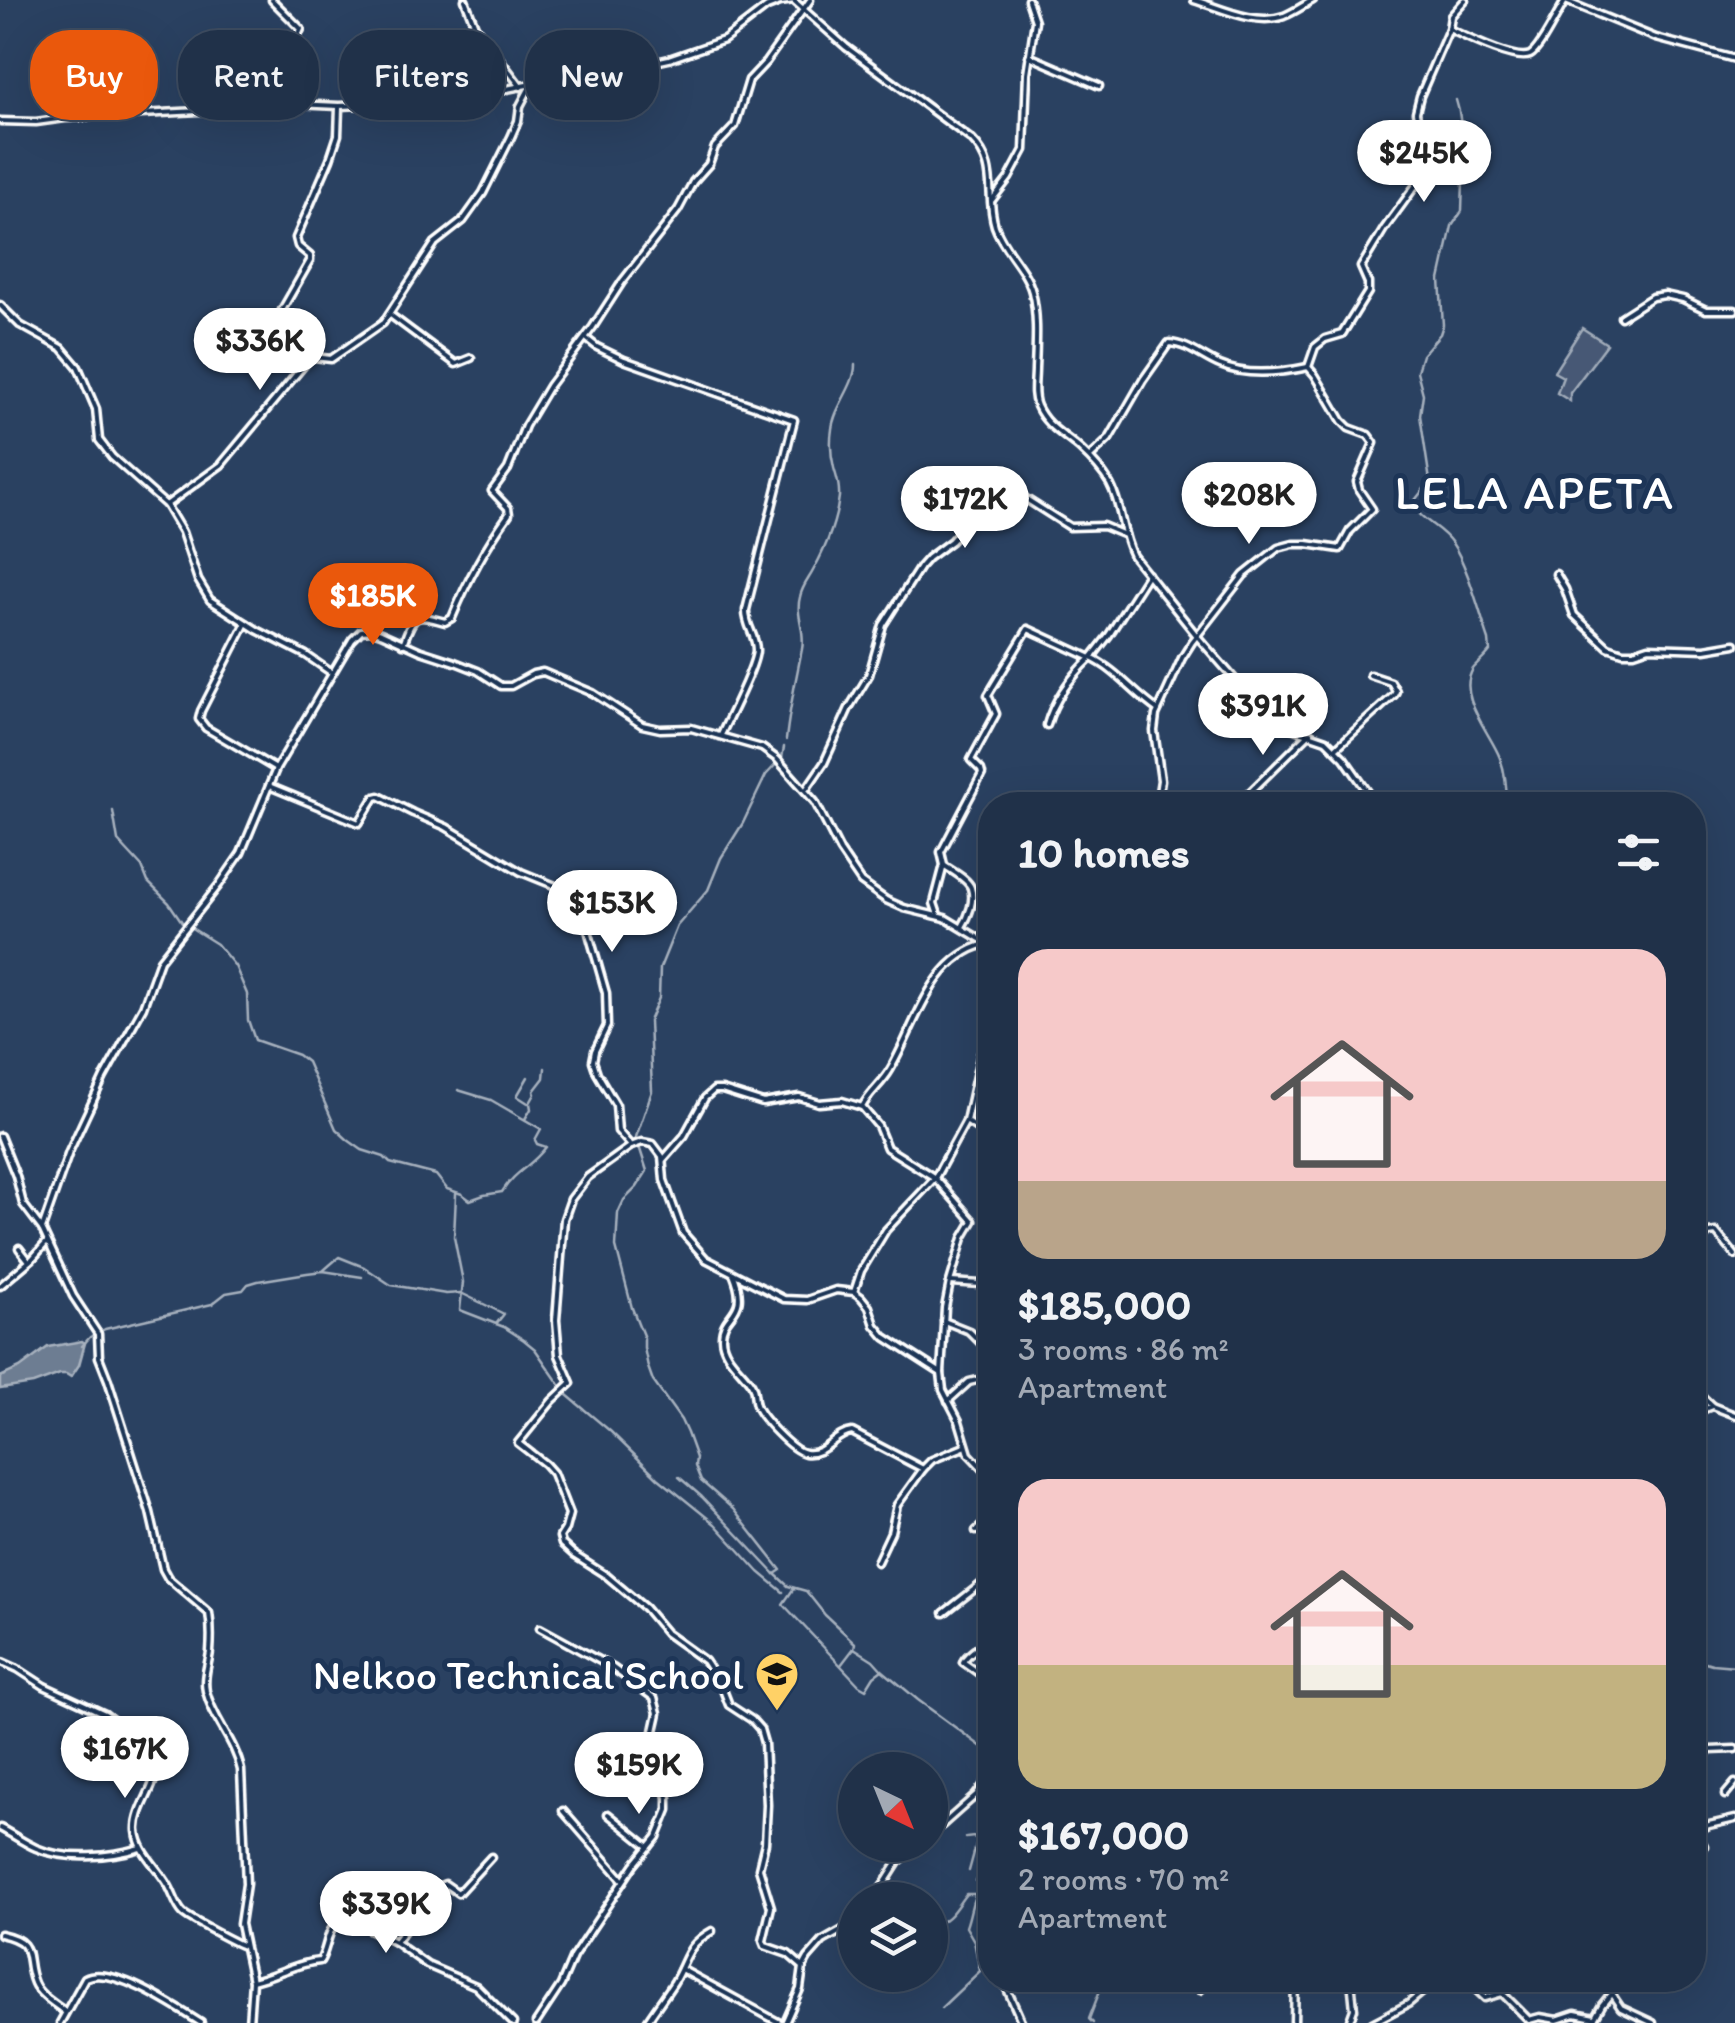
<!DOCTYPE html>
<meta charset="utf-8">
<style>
:root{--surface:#203149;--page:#2d3d53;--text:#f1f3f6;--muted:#a2a9b4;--line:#3d4c61;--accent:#ea580c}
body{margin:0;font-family:Itim,sans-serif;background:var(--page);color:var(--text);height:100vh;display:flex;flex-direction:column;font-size:38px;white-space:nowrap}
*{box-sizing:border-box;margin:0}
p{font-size:32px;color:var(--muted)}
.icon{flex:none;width:55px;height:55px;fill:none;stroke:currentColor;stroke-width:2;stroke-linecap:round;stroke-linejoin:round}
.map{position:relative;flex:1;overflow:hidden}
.panel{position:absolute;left:978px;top:792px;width:728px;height:1200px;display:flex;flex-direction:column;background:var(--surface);border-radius:40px;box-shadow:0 10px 40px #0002,0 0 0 2px var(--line)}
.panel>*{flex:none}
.guide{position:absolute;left:30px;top:30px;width:798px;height:90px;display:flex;gap:20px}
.needle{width:65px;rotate:137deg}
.buttons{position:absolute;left:838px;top:1752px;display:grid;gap:20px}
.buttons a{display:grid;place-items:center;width:110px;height:110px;border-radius:50%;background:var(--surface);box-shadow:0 10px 40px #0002,0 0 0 2px var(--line);font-size:50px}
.price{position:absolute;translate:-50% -85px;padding:0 22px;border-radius:35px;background:#fff;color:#222;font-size:32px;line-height:65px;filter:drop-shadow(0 2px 5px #0008)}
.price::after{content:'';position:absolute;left:50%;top:60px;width:30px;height:22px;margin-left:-15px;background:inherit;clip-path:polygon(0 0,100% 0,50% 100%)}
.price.selected{background:var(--accent);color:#fff}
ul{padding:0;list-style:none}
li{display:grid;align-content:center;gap:20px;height:530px;padding:0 40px}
li span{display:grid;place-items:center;height:310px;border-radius:30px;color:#555}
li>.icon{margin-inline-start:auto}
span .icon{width:180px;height:180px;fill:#fffc;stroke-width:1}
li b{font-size:42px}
h2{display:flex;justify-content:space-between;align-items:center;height:120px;padding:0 40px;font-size:42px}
.pill{padding:0 35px;border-radius:40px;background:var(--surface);box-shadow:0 10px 40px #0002,0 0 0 2px var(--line);font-size:35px;line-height:90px}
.pill.selected{background:var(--accent);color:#fff}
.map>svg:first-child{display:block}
.green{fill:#465975;stroke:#a2acba;stroke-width:2.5}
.water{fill:#6d7d92;stroke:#a7b1be;stroke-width:2.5}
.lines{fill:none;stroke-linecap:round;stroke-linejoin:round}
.stream{stroke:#a7b1be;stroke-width:2.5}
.minor-casing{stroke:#fff;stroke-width:11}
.minor{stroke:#1d3557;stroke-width:4}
.labels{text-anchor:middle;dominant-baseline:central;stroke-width:10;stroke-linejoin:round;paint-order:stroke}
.poi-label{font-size:42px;fill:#fff;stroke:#1d3557;text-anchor:end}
.quarter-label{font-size:48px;letter-spacing:2.5px;fill:#fff;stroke:#1d3557}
</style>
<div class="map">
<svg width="1735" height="2023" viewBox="0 0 1735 2023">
<rect width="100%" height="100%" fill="#2a4161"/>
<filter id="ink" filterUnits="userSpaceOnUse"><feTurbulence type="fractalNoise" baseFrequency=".01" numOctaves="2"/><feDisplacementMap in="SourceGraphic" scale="20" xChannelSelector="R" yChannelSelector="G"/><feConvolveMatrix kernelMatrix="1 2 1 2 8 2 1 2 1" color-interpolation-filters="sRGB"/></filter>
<g filter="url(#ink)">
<polygon class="green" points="1582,328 1607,344 1570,393 1570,401 1557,393 1563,377 1554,372"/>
<polygon class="water" points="82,1341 85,1343 79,1365 71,1377 66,1374 60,1374 33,1384 0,1389 0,1377 20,1368 48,1347"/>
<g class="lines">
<g class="stream">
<path d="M1456,100L1459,111L1464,148L1462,211L1452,226L1440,280L1443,325L1440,334L1422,355L1417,371L1423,394L1420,415L1430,481L1412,504C1421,521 1441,527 1452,543C1467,564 1480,614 1489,640L1490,651C1485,658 1478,663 1473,669C1456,696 1491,734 1500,758C1506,774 1507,788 1507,805"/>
<path d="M786,740C789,710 796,679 802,649C806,631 795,615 800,597C802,586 809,579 814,569C826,547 836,523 839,497C840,485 837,479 834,468C831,456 830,441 832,429C834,407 855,386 855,365"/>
<path d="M113,811L118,841L142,867L148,882L169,903L182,922L217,944L235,966L247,994L248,1020L255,1040L298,1055L307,1062L336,1129L348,1140L362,1150L384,1157L390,1163L436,1175L447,1189L462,1194L470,1200L484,1195L502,1192C516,1170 531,1167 546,1147L537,1144L535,1140L541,1129L491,1100L458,1090"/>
<polyline points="528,1103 517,1096 528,1077"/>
<polyline points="525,1119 531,1109 530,1103 535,1094 534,1091 544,1078 545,1068"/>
<polyline points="456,1194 454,1237 463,1282 460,1310 504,1327 524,1340 535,1349 567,1395 610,1431 658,1478 715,1524 759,1572 783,1592"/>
<polyline points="324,1270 339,1257 364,1267 391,1285 446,1294 461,1293 504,1314 496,1324"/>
<polyline points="82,1346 90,1337 105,1329 212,1304 226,1293 243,1290 248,1284 258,1281 307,1273 323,1271 362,1277"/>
<polyline points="679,1477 702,1497 775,1574 788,1586 806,1591 825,1615 855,1643 854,1648"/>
<polyline points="775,1574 781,1570 733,1509 701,1481 695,1466 696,1458 687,1433 681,1420 653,1381 648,1367 644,1348 644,1338 632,1308 616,1247 618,1213 624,1200 637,1187 647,1171 636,1137 652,1091 649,1021 659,998 660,968 677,926 708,890 721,858 743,823 766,775 782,758 784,747"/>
<polyline points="794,1588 783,1604 859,1685 866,1689 874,1676 882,1670 918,1700 990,1753"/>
<polyline points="1692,1658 1712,1664 1735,1666"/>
<polyline points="841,1665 854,1648 873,1660 882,1670"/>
<polyline points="966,1838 974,1837 988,1845"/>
<polyline points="969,1871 981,1827 985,1826"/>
<path d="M930,1927C951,1920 954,1909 966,1894H974"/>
<path d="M941,2008L980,1971L974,1941L966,1927C972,1910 971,1899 981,1883L976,1881L987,1864L984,1859L990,1845"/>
<polyline points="1093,2023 1089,2019 1104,1980"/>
</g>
<defs>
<g id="minor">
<polyline points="272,0 301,29 283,70 275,103"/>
<polyline points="465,0 475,26 521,87"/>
<path d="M793,0L846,47L972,140C999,167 985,194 995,226C1003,250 1026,268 1032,292C1038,316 1036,344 1035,369C1035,381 1032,395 1037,406C1047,428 1064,434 1080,449C1090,458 1103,472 1110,484C1122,506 1121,533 1133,556L1197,636L1260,708L1277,723L1326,740L1344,758L1377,805"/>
<path d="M1194,0C1221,8 1255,26 1284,16C1294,12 1304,5 1313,0"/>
<polyline points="1563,0 1656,38 1735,59"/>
<path d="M1449,29C1464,36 1515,62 1530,55C1540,50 1557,14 1564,3"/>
<polyline points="1029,56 1099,86"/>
<polyline points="0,121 36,122 65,118 218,110 275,103 339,106 441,102 547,81 588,77 669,59 724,40 767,7 780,2 794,0"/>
<polyline points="992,200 1009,178 1024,150 1027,73 1035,21 1028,0"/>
<polyline points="0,305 20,325 62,348 78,367 96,409 99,440 112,457 166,505"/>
<polyline points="282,310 310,261 310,256 298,246 296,238 330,159 338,135 339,108"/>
<polyline points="389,314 456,364 471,358"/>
<polyline points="1621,317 1652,297 1665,295 1683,299 1706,310 1735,310"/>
<path d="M587,339L597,347L624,360L794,420L746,610C745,625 756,635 756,650C756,666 729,717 721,735"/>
<polyline points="1308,367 1315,347 1325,339 1342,334 1368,292 1368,283 1361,267 1384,229 1424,174 1428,137 1418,124 1416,112 1420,96 1449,29 1451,16 1465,0"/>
<path d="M1090,457L1109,439L1143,380L1169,343C1188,344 1203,358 1220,365C1247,377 1280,373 1308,367"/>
<polyline points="1556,574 1565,589 1574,615 1608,647 1623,652 1634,652 1649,647 1705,649 1735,644"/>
<polyline points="246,623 201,711 199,719 206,728 276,769"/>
<path d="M403,644C414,613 415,614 445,622L452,618C467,581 485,547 509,514L508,508L492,491L508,469L525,426L549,386L593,327L622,282L678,210L693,182L709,164L715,147L735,126L749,80L766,62L810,0"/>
<polyline points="332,673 306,655 257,630 210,600 198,580 182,532 166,505 221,465 309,359 314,357 331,359 383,323 435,243 463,221 483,193 511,137 518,121 520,106 531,85"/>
<path d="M1047,725C1054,700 1072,676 1091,658C1117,670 1134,694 1158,710"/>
<polyline points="1335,749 1394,695 1396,691 1391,682 1370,675"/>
<polyline points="269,786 359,823 375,797 379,796 413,813 446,827 521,872 563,889 581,907 587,917 588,930 606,993 607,1026 595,1051 593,1061 597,1073 616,1105 618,1131 631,1146 642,1142 653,1144 662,1156 664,1180 683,1233 706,1259 784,1299 807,1300 836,1290 854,1292 861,1297 869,1307 875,1325 885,1337 941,1373"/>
<polyline points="807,788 824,763 849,708 869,675 883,625 920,567 928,558 951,541 976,513 1003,496 1015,492 1070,527 1103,526 1125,535"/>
<polyline points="1239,803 1310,733"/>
<polyline points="1157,805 1161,780 1154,731 1156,715 1182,658 1192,642 1244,575 1278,548 1293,544 1307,544 1340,549 1350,531 1372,509 1359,490 1357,482 1374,443 1368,435 1349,428 1342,421 1315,375 1308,367"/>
<polyline points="1362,805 1370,795"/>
<path d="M945,866C952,871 968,879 971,888C975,900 969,916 962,927"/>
<polyline points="938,915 934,903 944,865 941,852 982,774 981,770 971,760 996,714 988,695 1028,629 1091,658 1109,635 1148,574"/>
<polyline points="990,1023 981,1053 966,1121 935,1178 973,1221 963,1238 950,1282 945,1308 941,1373 943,1390 959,1421 969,1454 990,1476"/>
<polyline points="966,1121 990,1137"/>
<path d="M0,1136L16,1176L23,1204L42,1229L73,1296L98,1334L99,1357L108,1380L150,1512L163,1569L168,1578L209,1613C211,1625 211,1639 210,1652C208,1666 203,1677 206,1691C213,1720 235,1740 241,1770L246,1884L240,1924L252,1981L249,2023"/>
<polyline points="631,1146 588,1177 571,1199 564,1219 556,1320 559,1355 571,1383 552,1401 518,1443 545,1464 553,1473 569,1514 565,1529 560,1537 562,1544 574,1555 607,1576 645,1608 666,1633 705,1661 722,1687 729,1705 752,1720 760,1729 764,1743 767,1805 765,1843 759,1868 771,1907 763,1941 765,1946 788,1954 803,1967"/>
<polyline points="663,1160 684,1136 705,1098 714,1090 722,1090 763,1103 799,1097 819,1103 842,1101 862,1107"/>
<polyline points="42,1229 69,1152 104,1077 143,1007 160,960 219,885 241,853 276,769 352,640 361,631 372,630 381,633 421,651 455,662 478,671 501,686 511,686 533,674 543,672 593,693 642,725 660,729 691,728 762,748 777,759 815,802 840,851 861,882 886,900 904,908 945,918 990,945"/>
<polyline points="1692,1243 1697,1244 1709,1233 1716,1232 1735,1255"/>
<polyline points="19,1248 29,1261"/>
<path d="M733,1273C751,1316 722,1311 722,1337C722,1355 741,1369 750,1382C756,1390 753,1396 756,1405C760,1417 792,1451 805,1453C825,1456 834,1434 852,1432L923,1469L932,1460L964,1447"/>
<polyline points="951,1282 980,1284 990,1280"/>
<polyline points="0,1286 32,1259 47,1242"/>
<path d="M854,1292L861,1271L886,1230L935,1178L887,1148L878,1126L862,1107C869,1093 882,1084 890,1070C916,1026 930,958 986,944"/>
<polyline points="944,1321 969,1331 980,1342"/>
<polyline points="1692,1387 1712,1406 1735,1415"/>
<polyline points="948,1401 969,1382 990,1377"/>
<polyline points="1692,1414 1712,1406"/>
<polyline points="976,1531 990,1518"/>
<polyline points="877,1562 891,1532 897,1505 923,1469"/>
<polyline points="944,1613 990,1577"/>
<path d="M990,1638C982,1646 967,1653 963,1662L990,1681"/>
<path d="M0,1661L18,1669L44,1686L105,1714L153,1751C169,1774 135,1804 137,1831C139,1853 158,1867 168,1885C173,1893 176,1906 183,1913C188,1918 236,1944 244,1946"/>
<polyline points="1692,1747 1710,1750 1735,1749"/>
<polyline points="1725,1795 1735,1783"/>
<polyline points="563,1811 622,1879"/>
<polyline points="608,1814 649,1847"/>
<polyline points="1692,1827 1704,1846"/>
<path d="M0,1828C12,1834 24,1843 36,1848C66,1861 111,1857 141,1848"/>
<polyline points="1692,1833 1709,1825 1735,1819"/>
<polyline points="930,1836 976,1795 990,1776"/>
<polyline points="874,1900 898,1862 919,1845"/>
<path d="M0,1934C38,1942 23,1956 34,1983C39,1995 55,2004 65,2012"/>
<polyline points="395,1942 427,1965 476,1986 513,2023"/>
<polyline points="990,1944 990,1945"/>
<polyline points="681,1969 780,2023"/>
<polyline points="1003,1980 1022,2023"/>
<polyline points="1466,1980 1485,1998 1502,1993 1529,2020 1540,2017 1557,2020 1575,2014 1594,2018"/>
<polyline points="1602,1980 1621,2008 1653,2023"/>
<path d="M252,1981C276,1976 295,1963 320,1961C327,1950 327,1931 336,1924L363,1926L395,1942L438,1887L445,1884L458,1893L491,1857"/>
<polyline points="1200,1990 1209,1980"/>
<path d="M60,2023L85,1978C112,1964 177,2008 201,2023"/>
<polyline points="536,2023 561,1985 573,1957 634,1865 657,1837 668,1810 668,1798 662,1762 652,1740 658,1713 654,1698 613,1668 540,1628"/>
<path d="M646,2023C655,2009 665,1996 674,1982C688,1959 685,1946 712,1931"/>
<polyline points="785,2023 800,1989 803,1967 808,1958 823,1941 855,1923"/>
<polyline points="1294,2023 1295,1980"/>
<polyline points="1349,2023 1354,2009 1351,1980"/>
<polyline points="1372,2023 1408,2004 1437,1980"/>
<polyline points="1592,2023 1602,2005 1622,1980"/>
</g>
</defs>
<use href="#minor" class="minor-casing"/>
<use href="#minor" class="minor"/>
</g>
</g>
<defs>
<symbol id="school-pin" viewBox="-11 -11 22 30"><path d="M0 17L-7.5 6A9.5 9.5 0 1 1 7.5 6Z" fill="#ffd166" stroke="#1d3557"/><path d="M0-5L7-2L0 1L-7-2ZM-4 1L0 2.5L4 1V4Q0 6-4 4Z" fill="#111"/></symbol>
</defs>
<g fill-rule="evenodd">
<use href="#school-pin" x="752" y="1649" width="50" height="68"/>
</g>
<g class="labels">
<g class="poi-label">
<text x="744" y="1674">Nelkoo Technical School</text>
</g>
<g class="quarter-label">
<text x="1535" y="492">LELA APETA</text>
</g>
</g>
</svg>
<div class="buttons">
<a><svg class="needle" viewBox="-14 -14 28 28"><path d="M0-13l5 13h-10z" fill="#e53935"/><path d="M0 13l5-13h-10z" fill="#a2a9b4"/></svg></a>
<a><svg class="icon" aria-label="layers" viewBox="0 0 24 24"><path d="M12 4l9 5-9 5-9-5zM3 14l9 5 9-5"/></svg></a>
</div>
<b class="price" style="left:1424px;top:205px">$245K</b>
<b class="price" style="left:260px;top:393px">$336K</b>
<b class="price" style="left:1249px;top:547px">$208K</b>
<b class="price" style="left:965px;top:551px">$172K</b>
<b class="price selected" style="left:373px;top:648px">$185K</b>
<b class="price" style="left:1263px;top:758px">$391K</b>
<b class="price" style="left:612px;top:955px">$153K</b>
<b class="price" style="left:125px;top:1801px">$167K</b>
<b class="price" style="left:639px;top:1817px">$159K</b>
<b class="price" style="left:386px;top:1956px">$339K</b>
<div class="guide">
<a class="pill selected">Buy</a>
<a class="pill">Rent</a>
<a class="pill">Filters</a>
<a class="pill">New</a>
</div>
<section class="panel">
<h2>10 homes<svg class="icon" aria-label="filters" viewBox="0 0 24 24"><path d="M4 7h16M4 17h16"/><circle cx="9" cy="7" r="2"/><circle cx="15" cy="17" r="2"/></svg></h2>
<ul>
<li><span style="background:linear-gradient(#f6c9c9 75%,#b9a48a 0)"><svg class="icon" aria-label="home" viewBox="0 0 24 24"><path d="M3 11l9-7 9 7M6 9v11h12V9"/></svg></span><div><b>$185,000</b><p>3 rooms · 86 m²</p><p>Apartment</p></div></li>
<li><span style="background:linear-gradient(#f6c9c9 60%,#c2b280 0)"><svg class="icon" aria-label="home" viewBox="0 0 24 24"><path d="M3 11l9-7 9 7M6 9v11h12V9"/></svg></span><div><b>$167,000</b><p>2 rooms · 70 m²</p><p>Apartment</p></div></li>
</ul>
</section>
</div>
